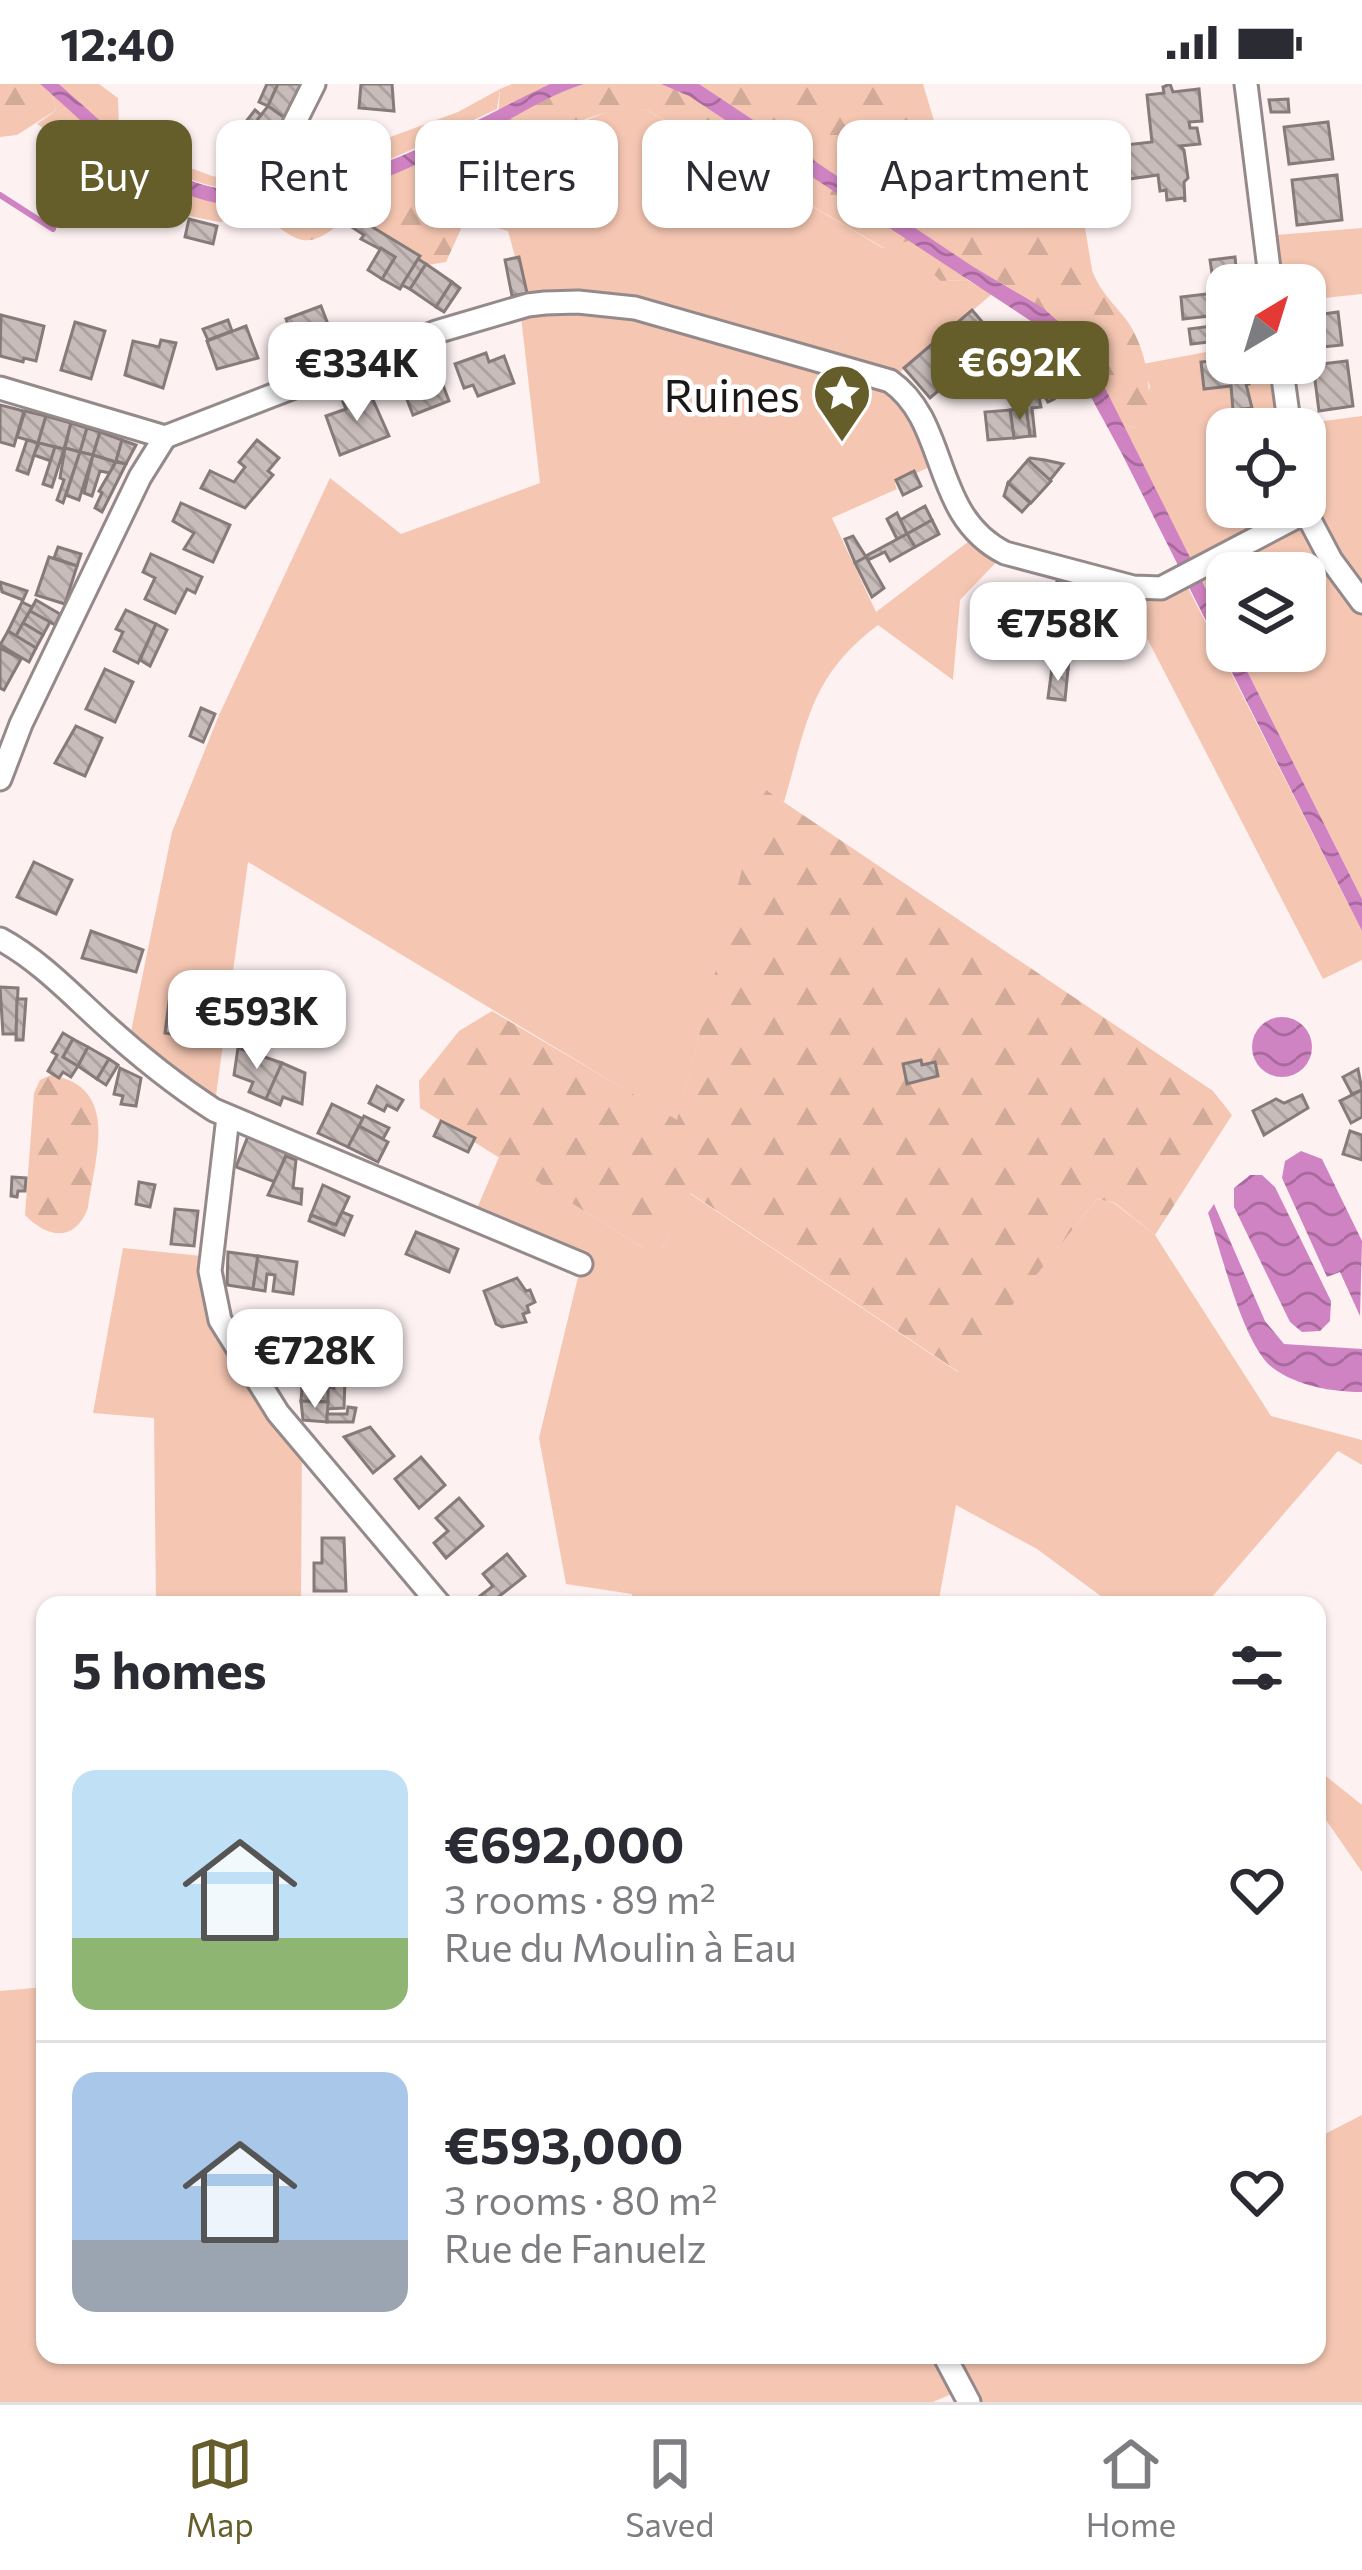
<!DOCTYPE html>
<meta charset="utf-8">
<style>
:root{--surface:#fff;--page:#f2f2f3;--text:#2b2b33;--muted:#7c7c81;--line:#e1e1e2;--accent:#655e2a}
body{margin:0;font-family:Commissioner,sans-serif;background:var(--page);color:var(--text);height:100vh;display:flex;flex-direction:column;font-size:45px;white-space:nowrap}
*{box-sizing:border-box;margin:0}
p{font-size:39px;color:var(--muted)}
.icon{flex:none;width:66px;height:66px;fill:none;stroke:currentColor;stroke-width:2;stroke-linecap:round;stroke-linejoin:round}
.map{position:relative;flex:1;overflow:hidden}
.sheet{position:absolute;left:36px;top:1512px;width:1290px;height:768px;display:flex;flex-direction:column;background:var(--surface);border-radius:24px;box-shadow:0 3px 9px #0004}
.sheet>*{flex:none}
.top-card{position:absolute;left:36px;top:36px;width:1290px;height:108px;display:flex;gap:24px}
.needle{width:78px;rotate:38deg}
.fabs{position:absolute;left:1206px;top:180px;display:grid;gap:24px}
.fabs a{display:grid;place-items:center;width:120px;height:120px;border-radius:24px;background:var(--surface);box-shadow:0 3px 9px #0004;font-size:60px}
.price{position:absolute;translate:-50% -102px;padding:0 27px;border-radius:24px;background:#fff;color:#222;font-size:39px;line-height:78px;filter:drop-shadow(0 3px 6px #0008)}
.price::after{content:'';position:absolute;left:50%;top:72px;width:36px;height:27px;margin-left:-18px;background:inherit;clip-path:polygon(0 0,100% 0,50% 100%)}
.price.on{background:var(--accent);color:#fff}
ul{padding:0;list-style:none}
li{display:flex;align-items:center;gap:36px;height:300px;padding:0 36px}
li+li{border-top:3px solid var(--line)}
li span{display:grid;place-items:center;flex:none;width:336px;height:240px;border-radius:24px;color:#555}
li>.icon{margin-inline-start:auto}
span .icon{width:144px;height:144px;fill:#fffc;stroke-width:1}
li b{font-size:51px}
h2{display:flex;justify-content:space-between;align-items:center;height:144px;padding:0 36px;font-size:51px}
.tag{padding:0 42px;border-radius:24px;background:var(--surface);box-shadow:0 3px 9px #0004;font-size:42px;line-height:108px}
.tag.on{background:var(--accent);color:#fff}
.status{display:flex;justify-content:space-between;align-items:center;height:84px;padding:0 60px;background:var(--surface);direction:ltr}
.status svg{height:33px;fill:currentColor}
.menu{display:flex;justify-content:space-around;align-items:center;height:168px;border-top:3px solid var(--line);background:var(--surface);font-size:33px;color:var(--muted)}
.menu a{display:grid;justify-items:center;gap:6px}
.menu .on{color:var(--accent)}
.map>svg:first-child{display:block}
.green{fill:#f5c7b2}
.forest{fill:url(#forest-firs)}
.water{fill:url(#water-waves)}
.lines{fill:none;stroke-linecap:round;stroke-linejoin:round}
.stream{stroke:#d083c2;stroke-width:6}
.building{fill:url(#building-back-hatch);stroke:#867b79;stroke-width:3}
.street-casing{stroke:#958a8b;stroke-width:27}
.street{stroke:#fff;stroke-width:21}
.labels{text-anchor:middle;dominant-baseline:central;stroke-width:9;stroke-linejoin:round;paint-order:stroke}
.poi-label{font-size:45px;fill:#1b1717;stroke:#fff;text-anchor:end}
</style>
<div class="status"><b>12:40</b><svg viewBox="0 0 49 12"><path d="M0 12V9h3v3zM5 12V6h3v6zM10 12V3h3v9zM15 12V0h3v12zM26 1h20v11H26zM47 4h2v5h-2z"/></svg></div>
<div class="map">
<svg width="1362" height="2318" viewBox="0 0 1362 2318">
<defs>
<pattern id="forest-firs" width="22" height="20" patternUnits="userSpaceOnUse" patternTransform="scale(3)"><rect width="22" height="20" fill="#f5c7b2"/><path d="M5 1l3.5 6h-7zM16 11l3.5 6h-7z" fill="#d1aa98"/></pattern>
<pattern id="water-waves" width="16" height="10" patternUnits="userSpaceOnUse" patternTransform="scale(3)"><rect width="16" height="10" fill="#d083c2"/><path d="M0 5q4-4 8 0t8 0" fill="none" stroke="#a86a9d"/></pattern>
<pattern id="building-back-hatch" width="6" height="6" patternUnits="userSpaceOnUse" patternTransform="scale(3)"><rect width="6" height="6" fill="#c8bcba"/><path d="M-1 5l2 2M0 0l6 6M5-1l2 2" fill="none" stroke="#aba19f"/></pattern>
</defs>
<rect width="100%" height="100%" fill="#fdf1f2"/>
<g class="green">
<path d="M59,0H99L118,14L119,44L175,78L212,92L263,100L458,28L500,5L497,25C386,76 271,150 151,76C117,55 88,26 59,0Z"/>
<path d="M52,10C117,67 174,123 265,124V134L219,138L184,131L145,111L37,40L56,26Z"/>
<path d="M621,22L647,26L883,164L908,156L928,169L941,197L967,196L992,210L890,297L938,379L895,399L897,405L832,434L876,528L977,451L1005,469L960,516L953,596L878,541C809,593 807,640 784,718L763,706L677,1037L248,778L214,1026L128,962L172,748L219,631L330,394L401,450L540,399L520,224L528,220L508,147L453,132L428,119L443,76L435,71L498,42L502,56L541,61L560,47Z"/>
<polygon points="1362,144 1362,210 1305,216 1305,201 1285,201 1276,151"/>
<polygon points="1227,264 1227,279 1269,279 1279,345 1227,345 1227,423 1299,423 1304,428 1313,405 1301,340 1362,332 1362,815 1237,567 1305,567 1305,489 1227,489 1227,547 1123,341 1136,344 1150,303 1143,280"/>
<polygon points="1094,493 1183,494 1362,847 1362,876 1323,895 1135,531 1091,513"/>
<polygon points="499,1073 645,1165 662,1165 689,1109 958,1288 1097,1115 1114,1119 1155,1151 1271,1332 1362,1356 1362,1381 1338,1367 1205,1521 1113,1521 1037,1465 956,1421 938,1521 630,1521 632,1510 566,1500 539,1354 581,1181 472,1136"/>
<polygon points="123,1164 212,1173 212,1210 302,1359 301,1521 156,1521 154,1334 93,1329"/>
<polygon points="1317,1685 1362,1721 1362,1788 1317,1723"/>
<polygon points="45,1903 45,2271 1317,2271 1317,2054 1362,2031 1362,2318 969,2318 961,2306 933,2318 0,2318 0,1907"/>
</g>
<g class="forest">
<polygon points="0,0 40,0 52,10 56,26 17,51 0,53"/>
<path d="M512,0H923L935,40L951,48L949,87L1012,125L1024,76L1034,64L1049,62L1077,95L1092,186C1099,206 1112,218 1125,234C1145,260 1154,304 1146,336L1136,344L1123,341C1080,254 1058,230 973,183L967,196L941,197L929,186L927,169L908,157L884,164L647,26C616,22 589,32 562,47C550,53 541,64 528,67C516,69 510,63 502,56L498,36L500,5Z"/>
<path d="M435,71L443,76L452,98L429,119L453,132L461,145L446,178L428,181L343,137C307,167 301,159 265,134V124L338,113Z"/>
<polygon points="763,704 1213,1007 1232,1031 1155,1151 1115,1119 1097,1115 959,1288 690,1109 662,1165 645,1165 420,1024 419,997 459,947 492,927 677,1036"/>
<path d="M51,991C121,1003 95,1073 88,1124C75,1158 48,1155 25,1131L34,1009L40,996Z"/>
</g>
<g class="water">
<path d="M40,0H59C98,34 136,73 184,94C299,143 447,49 550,0H584C547,11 512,36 477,52C376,100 261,160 154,94C113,69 77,32 40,0Z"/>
<polygon points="661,0 699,0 972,182 1043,224 1067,245 1105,304 1227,547 1227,567 1237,567 1362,815 1362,847 1122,370 1074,282 1052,251 689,12"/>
<circle cx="1282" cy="963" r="30"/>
<polygon points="1301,1067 1322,1075 1362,1157 1360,1232 1340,1188 1327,1193 1282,1094 1285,1077"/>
<polygon points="1250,1091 1262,1091 1275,1103 1331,1217 1330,1237 1320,1247 1302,1248 1290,1238 1234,1123 1234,1104"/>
<path d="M1214,1120L1265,1237L1284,1260L1362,1265V1308C1332,1308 1297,1302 1273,1284C1243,1262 1221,1166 1208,1129Z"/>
</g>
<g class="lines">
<polyline class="stream" points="0,111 53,145"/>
</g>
<g class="building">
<polygon points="267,0 278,0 268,22 259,18"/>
<polygon points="278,0 303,0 289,37 268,22"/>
<polygon points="361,0 392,0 394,27 359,24"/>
<polygon points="1170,0 1173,8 1199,5 1202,37 1189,38 1190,44 1197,44 1200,60 1180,62 1184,66 1188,94 1184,98 1185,118 1184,114 1167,116 1166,106 1160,107 1158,91 1129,95 1125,61 1152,58 1147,11 1164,9 1163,3"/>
<polygon points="1288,15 1289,28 1271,28 1269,16"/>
<polygon points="268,22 289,37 274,56 254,40"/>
<polygon points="255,26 261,31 240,58 234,53"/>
<polygon points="1328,38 1333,75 1289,80 1284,43"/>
<polygon points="254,40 274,56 259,74 240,58"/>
<polygon points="234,53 258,73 252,79 228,61"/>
<polygon points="1337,91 1342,136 1297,141 1292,96"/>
<polygon points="346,127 420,172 400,205 382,195 395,173 361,155 364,151 341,136"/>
<polygon points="189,135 217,142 213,160 185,153"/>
<polygon points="381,164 395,173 382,195 368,186"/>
<polygon points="519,173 527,209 512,212 505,176"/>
<polygon points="1235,173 1237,193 1218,195 1220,208 1224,207 1227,256 1191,260 1189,245 1212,242 1210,232 1183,235 1181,213 1215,209 1210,176"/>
<polygon points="418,175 426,180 410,205 402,201"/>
<polygon points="426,180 452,198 436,223 410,205"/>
<polygon points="452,198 460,204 444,228 436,223"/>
<polygon points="321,222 331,248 295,259 286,235"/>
<polygon points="972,226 998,256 930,314 904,284"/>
<polygon points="1338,228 1342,261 1312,264 1308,232"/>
<polygon points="1,231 44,242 36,277 24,274 23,278 0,272"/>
<polygon points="228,236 232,247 208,256 203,245"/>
<polygon points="75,238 105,247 91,295 61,286"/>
<polygon points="246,242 258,274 217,285 207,257"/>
<polygon points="1037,252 1067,292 1049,305 1054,315 1048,318 1043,309 1039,313 1041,323 1032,324 1035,352 1030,352 1026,324 1016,325 1015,314 988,281 1014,259 1019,266"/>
<polygon points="161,256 176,259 163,304 125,291 133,257 159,263"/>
<polygon points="486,269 489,278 504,272 514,299 478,312 473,301 464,304 455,280"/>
<polygon points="1227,275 1230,280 1247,279 1249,300 1246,300 1252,324 1233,326 1231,302 1204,305 1201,278"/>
<polygon points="1347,277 1353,322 1319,327 1313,281"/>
<polygon points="436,283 449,317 413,331 400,297"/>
<polygon points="370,309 389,352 340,371 326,332 346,325 343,318"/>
<polygon points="0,321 24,327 14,362 0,358"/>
<polygon points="1026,324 1030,352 1014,354 1010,326"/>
<polygon points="1010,326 1014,354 988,356 985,328"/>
<polygon points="25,327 46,332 38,359 17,353"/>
<polygon points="46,332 71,339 64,365 38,359"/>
<polygon points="71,339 87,344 80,368 65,364"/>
<polygon points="87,344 100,348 93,371 80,368"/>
<polygon points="100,348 122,356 116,378 93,371"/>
<polygon points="27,356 38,359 28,390 17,386"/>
<polygon points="122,356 136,361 126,380 116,377"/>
<polygon points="257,356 279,374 268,387 273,391 245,424 201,404 210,387 234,398 245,383 239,378"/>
<polygon points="39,359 55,363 51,377 34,371"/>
<polygon points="55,363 64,365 52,403 43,400"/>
<polygon points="65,364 80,368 63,419 57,416 64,396 60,394"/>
<polygon points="80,368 93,371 79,416 66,411"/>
<polygon points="93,371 115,378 110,389 100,387 92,412 84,409"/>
<polygon points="1030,374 1045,376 1063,380 1050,396 1028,376"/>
<polygon points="1028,376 1051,397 1031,419 1008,399"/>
<polygon points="116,378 126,380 102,428 95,424 102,409 99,407"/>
<polygon points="914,387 921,402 903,411 896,396"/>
<polygon points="1008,399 1030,419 1022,428 1004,412"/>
<polygon points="181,419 230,441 213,478 184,465 194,449 173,437"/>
<polygon points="925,422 932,436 907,450 900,436"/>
<polygon points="897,429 907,450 897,455 887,435"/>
<polygon points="932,436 939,450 915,463 907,450"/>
<polygon points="907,450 915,463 890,477 885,468 868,476 866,472"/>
<polygon points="853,452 866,473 855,479 845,455"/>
<polygon points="58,463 81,470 77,482 54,474"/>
<polygon points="151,470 202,493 195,509 187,505 175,529 145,515 155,494 143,488"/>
<polygon points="49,473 77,482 65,520 36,511"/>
<polygon points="866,473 884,504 872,513 855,479"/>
<polygon points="1057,497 1077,500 1075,520 1054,518"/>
<polygon points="0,498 27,507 23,516 2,508"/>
<polygon points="36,516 60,530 55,541 30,527"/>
<polygon points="22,518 32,523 16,552 8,547"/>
<polygon points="1055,518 1075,520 1068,585 1058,584 1059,573 1049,572 1050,561 1054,561"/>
<polygon points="126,526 156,540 138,579 114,567 123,548 116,545"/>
<polygon points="30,527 50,538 43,551 23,539"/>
<polygon points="23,539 43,551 36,564 16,552"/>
<polygon points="156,540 167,546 150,582 140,576"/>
<polygon points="8,547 36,564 29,578 0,561"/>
<polygon points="0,564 21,575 4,606 0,604"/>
<polygon points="1052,584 1068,585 1065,616 1048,614"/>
<polygon points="105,585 133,598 115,638 86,625"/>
<polygon points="201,624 215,630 203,658 190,652"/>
<polygon points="76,642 102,654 85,692 55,679"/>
<polygon points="34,778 72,796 56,830 17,813"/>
<polygon points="91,847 143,866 136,888 82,874"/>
<polygon points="0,903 18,904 16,950 3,950"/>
<polygon points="17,915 26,915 23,956 16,956"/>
<polygon points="169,918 218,923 214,957 165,949"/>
<polygon points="63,949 73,955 63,973 78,982 71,993 63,988 59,994 48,987 57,971 52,968"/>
<polygon points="73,955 88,963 78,982 63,973"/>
<polygon points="88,963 109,975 97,995 78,982"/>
<polygon points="238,964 282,979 266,1015 249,1008 253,998 234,991"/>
<polygon points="109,975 118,981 106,1001 97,995"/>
<polygon points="921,976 922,981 935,978 938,992 907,1000 903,980"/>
<polygon points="282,979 305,989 302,1020 283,1013 280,1021 266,1015"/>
<polygon points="120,984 141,994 136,1022 121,1020 123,1012 114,1010"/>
<polygon points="1358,985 1362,1006 1352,1010 1343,993"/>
<polygon points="377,1002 403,1016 397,1026 387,1021 384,1027 369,1019"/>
<polygon points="1362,1006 1362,1033 1351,1039 1340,1017"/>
<polygon points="1302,1011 1308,1024 1264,1051 1253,1027 1276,1015 1284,1019"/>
<polygon points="332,1020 363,1035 348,1063 318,1049"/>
<polygon points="364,1032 389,1044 383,1055 359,1042"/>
<polygon points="441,1037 475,1054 468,1068 434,1052"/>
<polygon points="359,1042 388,1058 378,1078 348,1063"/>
<polygon points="1350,1047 1362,1051 1362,1076 1343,1070"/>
<polygon points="248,1052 287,1068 275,1098 236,1083"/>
<polygon points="286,1072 296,1076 293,1104 302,1105 301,1120 268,1111"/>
<polygon points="12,1093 26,1094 25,1107 18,1107 17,1113 11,1112"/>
<polygon points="139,1098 155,1101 150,1123 136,1120"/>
<polygon points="323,1101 349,1113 336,1141 311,1131"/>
<polygon points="175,1125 198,1127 194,1162 171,1160"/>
<polygon points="342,1128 352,1132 344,1151 309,1137 311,1131 336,1141"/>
<polygon points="416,1148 458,1165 449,1188 406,1170"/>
<polygon points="228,1168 258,1172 253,1205 227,1201"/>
<polygon points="258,1172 297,1178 293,1210 273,1207 275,1191 267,1190 265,1207 253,1205"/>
<polygon points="517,1194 526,1207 530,1206 535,1218 527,1222 529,1228 523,1230 526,1238 502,1243 496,1240 484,1207"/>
<polygon points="302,1291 319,1293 318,1297 328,1298 328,1303 334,1304 334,1295 345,1296 344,1324 327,1325 328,1304 302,1304"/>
<polygon points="302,1304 328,1304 328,1318 301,1317"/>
<polygon points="301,1317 328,1318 327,1338 303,1336"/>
<polygon points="348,1323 356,1324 353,1338 327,1338 327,1330 347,1330"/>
<polygon points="370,1343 394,1372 373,1389 344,1353"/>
<polygon points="421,1373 445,1401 419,1424 395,1395"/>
<polygon points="459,1414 483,1442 446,1474 434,1459 448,1447 436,1434"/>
<polygon points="322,1454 344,1454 346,1507 314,1507 314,1479 322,1479"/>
<polygon points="507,1470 525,1492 488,1521 480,1512 493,1502 483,1490"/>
</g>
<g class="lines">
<defs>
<g id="street">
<polyline points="1246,0 1271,201"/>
<polyline points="264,100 314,0"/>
<polyline points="1281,279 1290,345"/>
<polyline points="0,304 165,353"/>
<path d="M165,353L436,248L528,221L545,219L578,218L635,224L890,297C950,339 930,431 1005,469L1133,503L1161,504L1304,429"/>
<polyline points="1303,423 1331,476 1362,518"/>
<polyline points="0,695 21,640 140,393 165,353"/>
<path d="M0,855C39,876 70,909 103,939C138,971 174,1000 214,1026L581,1180"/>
<polyline points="228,1033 210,1187 220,1236 278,1329 440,1521"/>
<polyline points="944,2271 969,2318"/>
</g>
</defs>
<use href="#street" class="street-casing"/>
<use href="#street" class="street"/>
</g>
<defs>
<symbol id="sight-pin" viewBox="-11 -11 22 30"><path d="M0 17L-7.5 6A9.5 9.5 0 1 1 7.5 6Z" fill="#655e2a" stroke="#fff"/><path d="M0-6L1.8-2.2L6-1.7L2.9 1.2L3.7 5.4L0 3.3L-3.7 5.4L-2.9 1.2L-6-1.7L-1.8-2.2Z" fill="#fff"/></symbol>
</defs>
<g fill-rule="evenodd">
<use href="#sight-pin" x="809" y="276" width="66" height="90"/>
</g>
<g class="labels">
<g class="poi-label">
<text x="800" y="309">Ruines</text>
</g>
</g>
</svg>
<div class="fabs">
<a><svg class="needle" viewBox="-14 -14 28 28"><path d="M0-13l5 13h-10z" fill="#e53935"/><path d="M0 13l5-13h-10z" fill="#7c7c81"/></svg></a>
<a><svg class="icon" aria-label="locate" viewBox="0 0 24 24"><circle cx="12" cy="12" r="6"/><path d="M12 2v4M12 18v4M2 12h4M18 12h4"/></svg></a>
<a><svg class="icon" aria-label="layers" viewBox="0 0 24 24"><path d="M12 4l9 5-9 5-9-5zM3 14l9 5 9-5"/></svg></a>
</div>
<b class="price on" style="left:1020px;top:339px">€692K</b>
<b class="price" style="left:357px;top:340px">€334K</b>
<b class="price" style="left:1058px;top:600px">€758K</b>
<b class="price" style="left:257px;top:988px">€593K</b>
<b class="price" style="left:315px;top:1327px">€728K</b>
<div class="top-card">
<a class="tag on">Buy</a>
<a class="tag">Rent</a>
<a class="tag">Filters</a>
<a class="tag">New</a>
<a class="tag">Apartment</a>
</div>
<section class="sheet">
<h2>5 homes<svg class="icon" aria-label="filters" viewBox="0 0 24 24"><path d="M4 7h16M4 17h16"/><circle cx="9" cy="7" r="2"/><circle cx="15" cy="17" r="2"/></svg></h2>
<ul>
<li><span style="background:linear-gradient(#bfe0f5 70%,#8fb573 0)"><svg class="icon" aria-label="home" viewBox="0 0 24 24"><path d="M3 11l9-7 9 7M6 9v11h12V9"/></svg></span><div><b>€692,000</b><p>3 rooms · 89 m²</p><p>Rue du Moulin à Eau</p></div><svg class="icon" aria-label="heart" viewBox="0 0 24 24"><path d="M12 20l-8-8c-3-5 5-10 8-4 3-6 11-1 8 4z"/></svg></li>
<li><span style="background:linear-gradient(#a9c7e8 70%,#9aa5b1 0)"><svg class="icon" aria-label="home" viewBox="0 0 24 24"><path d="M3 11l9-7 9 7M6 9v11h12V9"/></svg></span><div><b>€593,000</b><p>3 rooms · 80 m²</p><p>Rue de Fanuelz</p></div><svg class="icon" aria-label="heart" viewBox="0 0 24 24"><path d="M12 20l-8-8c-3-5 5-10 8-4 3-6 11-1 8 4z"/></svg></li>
</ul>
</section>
</div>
<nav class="menu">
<a class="on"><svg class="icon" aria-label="map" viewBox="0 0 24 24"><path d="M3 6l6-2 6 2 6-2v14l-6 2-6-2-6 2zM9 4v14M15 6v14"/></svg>Map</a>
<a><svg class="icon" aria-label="saved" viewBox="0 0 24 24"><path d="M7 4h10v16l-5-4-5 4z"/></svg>Saved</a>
<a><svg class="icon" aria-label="home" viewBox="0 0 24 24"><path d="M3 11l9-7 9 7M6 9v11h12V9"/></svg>Home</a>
</nav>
